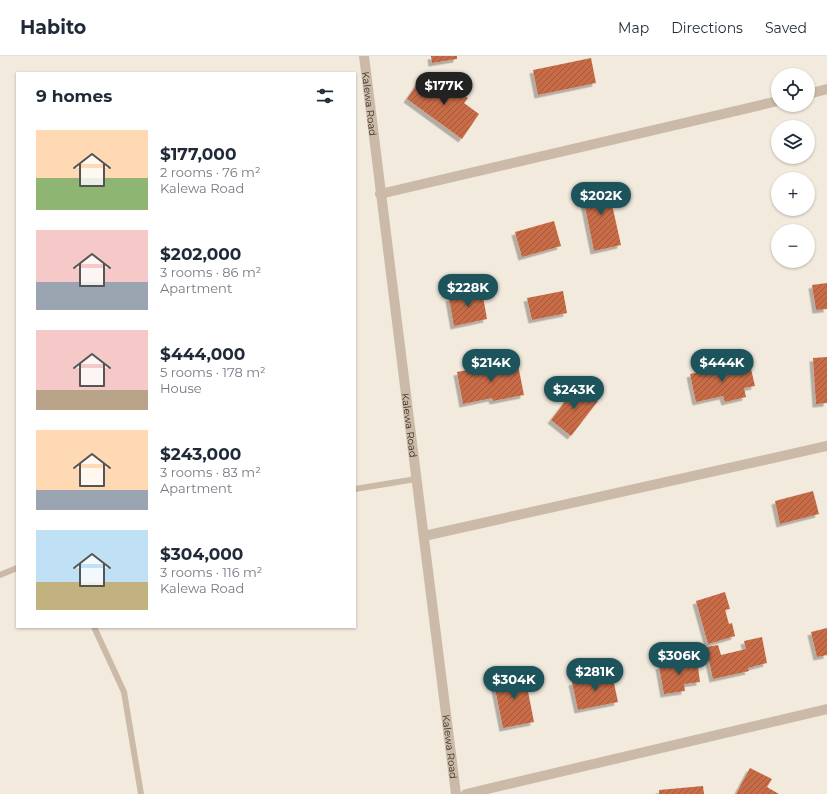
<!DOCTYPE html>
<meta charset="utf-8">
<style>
:root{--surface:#fff;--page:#f6f6f7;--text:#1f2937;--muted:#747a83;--line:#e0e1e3;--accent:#1d545b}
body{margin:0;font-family:Montserrat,sans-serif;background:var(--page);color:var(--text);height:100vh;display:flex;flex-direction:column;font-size:15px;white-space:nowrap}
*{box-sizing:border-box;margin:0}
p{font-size:13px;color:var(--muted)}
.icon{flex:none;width:22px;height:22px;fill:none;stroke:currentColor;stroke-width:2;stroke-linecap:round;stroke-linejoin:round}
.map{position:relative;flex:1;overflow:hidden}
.sheet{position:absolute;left:16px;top:16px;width:340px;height:556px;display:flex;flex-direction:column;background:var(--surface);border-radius:0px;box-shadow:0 1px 3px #0004}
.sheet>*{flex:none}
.buttons{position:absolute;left:771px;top:12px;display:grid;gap:8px}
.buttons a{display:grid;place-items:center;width:44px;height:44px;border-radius:50%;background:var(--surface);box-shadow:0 1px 3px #0004;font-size:20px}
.price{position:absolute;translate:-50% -34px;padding:0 9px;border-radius:14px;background:var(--accent);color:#fff;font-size:13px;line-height:26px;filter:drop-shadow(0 1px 2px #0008)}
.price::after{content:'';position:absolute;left:50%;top:24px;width:12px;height:9px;margin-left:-6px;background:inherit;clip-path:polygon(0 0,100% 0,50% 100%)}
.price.on{background:#222;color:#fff}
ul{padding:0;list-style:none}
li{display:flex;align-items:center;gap:12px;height:100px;padding:0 20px}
li span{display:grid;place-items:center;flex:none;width:112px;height:80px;border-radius:0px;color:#555}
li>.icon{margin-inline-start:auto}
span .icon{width:48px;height:48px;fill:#fffc;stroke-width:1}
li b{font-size:17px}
h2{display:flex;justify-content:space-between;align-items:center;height:48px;padding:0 20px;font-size:17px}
header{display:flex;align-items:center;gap:24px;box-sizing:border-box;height:56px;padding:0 20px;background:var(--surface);border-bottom:1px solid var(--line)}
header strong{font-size:19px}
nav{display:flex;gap:22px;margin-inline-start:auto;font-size:14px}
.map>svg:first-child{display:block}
.building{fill:url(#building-hatch);filter:url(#shadow)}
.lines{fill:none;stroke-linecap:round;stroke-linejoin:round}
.lane{stroke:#ccbaa9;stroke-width:6}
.street{stroke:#ccbaa9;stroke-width:10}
.labels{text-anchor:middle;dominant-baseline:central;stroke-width:4;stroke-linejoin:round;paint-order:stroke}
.street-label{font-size:10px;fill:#392f29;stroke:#faf4ea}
</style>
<header>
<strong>Habito</strong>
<nav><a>Map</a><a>Directions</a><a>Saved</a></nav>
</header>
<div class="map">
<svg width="827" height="738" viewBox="0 0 827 738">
<defs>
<pattern id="building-hatch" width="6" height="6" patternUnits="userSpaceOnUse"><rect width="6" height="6" fill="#c86c46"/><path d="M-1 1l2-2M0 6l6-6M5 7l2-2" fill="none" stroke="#a3593a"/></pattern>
<filter id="shadow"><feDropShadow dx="-3.5" dy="3.5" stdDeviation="0" flood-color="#0004"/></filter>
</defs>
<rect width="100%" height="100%" fill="#f3eade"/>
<g class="building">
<polygon points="431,0 457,0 457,3 432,7"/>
<polygon points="591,2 596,27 538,39 533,14"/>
<polygon points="422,21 437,32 443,24 468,42 464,47 479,58 462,83 407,43"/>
<polygon points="607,126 621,189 594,195 581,131"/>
<polygon points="554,165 561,190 522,201 515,176"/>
<polygon points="827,227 827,253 816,254 812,229"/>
<polygon points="482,235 487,263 454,270 449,242"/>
<polygon points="563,235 567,257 532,264 527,242"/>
<polygon points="827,301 827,347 816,348 813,302"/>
<polygon points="517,304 524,339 493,345 492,342 463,348 457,316"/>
<polygon points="739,307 740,316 751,313 755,330 744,332 746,341 725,346 723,340 696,346 690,318"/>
<polygon points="578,329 598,345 571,380 551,364"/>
<polygon points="813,435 819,458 780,468 775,445"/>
<polygon points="725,536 730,553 725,554 729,568 732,567 735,580 708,588 696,545"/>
<polygon points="827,572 827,599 817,601 811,576"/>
<polygon points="762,581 767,607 748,612 749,615 713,623 706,591 718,589 721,599 746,593 744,585"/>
<polygon points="697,604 700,626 684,628 685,635 664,638 659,610"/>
<polygon points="524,615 534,666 503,672 493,622"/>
<polygon points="612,618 618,646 578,654 572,626"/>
<polygon points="750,712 772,723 767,731 779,738 736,738"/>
<polygon points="703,730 704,738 659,738 659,734"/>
</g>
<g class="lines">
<g class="lane">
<polyline points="355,433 416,423"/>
<polyline points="0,519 17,512"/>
<polyline points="94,571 124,636 141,738"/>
</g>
<g class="street">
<path id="s1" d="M364,0C393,246 426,492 456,738"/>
<polyline points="808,38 827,33"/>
<polyline points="380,138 778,45"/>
<polyline points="424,480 827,390"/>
<polyline points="466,738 827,653"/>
</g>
</g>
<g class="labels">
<g class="street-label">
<text stroke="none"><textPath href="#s1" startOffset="48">Kalewa Road</textPath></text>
<text stroke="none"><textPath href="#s1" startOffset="372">Kalewa Road</textPath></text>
<text stroke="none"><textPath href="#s1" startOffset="696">Kalewa Road</textPath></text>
</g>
</g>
</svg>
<div class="buttons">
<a><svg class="icon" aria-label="locate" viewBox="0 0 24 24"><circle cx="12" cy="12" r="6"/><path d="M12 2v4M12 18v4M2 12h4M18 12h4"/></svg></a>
<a><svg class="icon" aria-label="layers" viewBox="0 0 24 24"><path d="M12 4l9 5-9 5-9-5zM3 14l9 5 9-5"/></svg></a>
<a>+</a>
<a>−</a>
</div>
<b class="price on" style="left:444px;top:50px">$177K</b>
<b class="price" style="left:601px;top:160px">$202K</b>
<b class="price" style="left:468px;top:252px">$228K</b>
<b class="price" style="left:491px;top:327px">$214K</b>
<b class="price" style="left:722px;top:327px">$444K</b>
<b class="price" style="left:574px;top:354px">$243K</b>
<b class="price" style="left:679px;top:620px">$306K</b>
<b class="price" style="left:595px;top:636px">$281K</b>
<b class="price" style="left:514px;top:644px">$304K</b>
<section class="sheet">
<h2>9 homes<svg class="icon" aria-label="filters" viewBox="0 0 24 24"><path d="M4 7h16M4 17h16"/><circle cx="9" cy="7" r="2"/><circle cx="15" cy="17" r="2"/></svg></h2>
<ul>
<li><span style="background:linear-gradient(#ffd9b3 60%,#8fb573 0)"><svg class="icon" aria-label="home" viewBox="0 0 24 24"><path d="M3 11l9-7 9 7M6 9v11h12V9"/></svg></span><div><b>$177,000</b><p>2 rooms · 76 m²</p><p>Kalewa Road</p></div></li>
<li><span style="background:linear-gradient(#f6c9c9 65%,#9aa5b1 0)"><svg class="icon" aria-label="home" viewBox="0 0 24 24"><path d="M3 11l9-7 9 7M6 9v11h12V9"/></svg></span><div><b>$202,000</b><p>3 rooms · 86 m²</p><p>Apartment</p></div></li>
<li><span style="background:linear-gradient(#f6c9c9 75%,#b9a48a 0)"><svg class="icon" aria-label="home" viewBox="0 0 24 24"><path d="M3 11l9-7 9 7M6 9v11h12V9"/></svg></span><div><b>$444,000</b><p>5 rooms · 178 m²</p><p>House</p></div></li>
<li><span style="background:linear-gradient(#ffd9b3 75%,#9aa5b1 0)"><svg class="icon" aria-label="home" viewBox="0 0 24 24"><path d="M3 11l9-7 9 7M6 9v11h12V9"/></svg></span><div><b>$243,000</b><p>3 rooms · 83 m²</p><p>Apartment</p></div></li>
<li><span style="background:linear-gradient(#bfe0f5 65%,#c2b280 0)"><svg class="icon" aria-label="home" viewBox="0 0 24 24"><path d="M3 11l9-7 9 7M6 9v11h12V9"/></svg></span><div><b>$304,000</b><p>3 rooms · 116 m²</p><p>Kalewa Road</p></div></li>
</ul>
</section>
</div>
